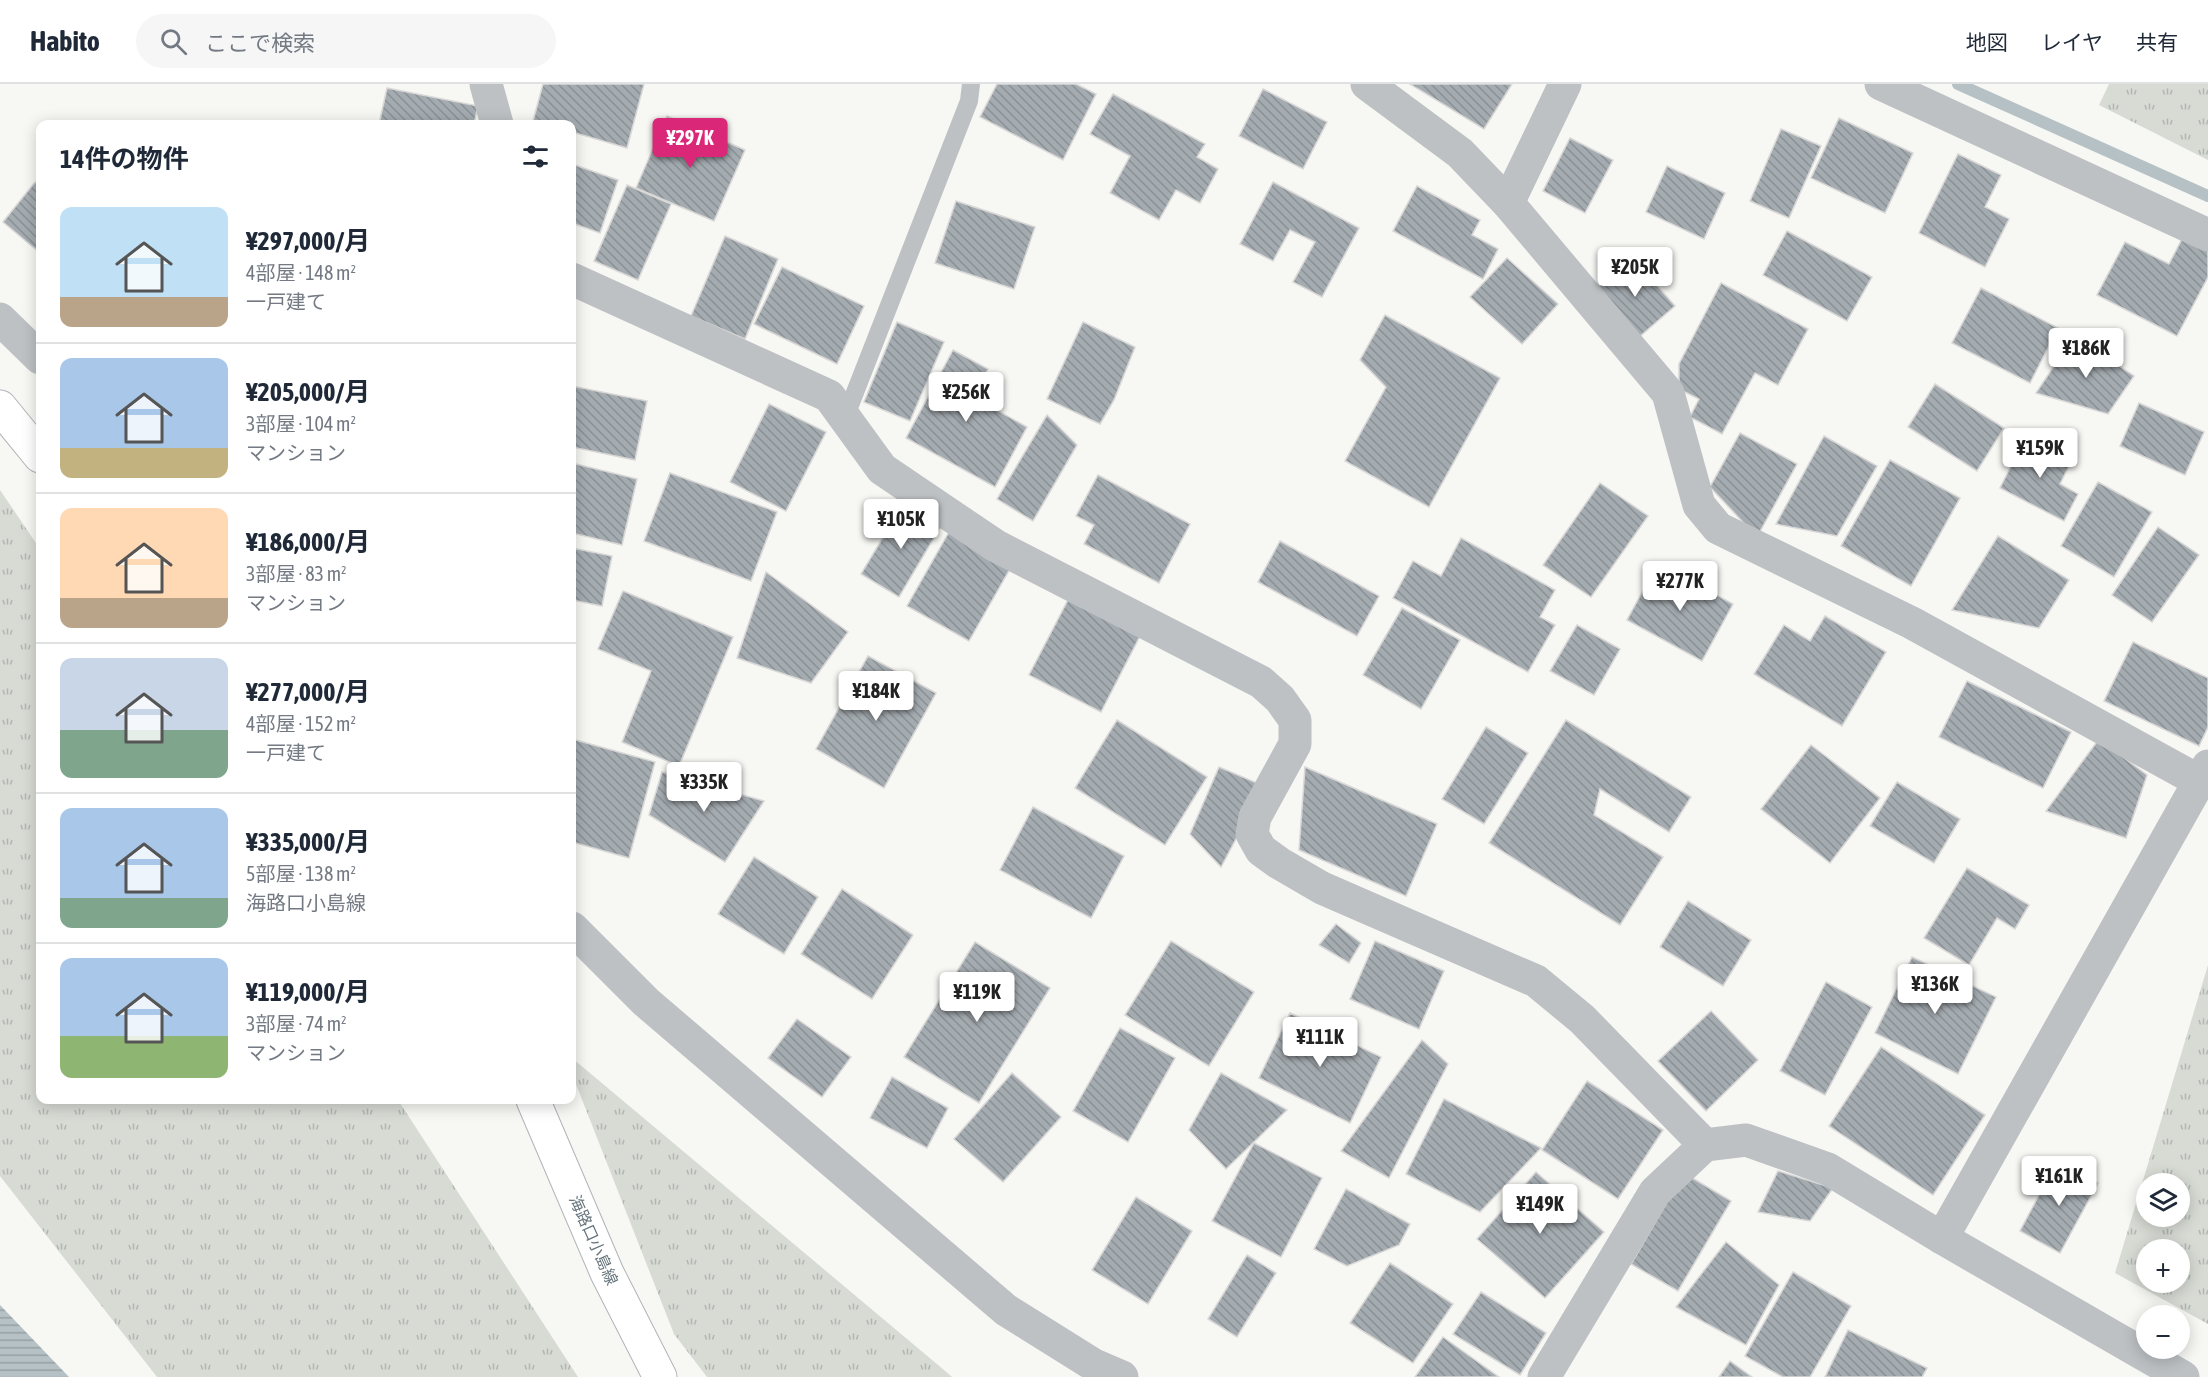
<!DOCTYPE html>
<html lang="ja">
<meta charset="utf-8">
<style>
:root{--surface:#fff;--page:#f6f6f7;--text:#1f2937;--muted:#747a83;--line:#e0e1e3;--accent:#db2777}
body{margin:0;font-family:"Asap Condensed","Noto Sans JP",sans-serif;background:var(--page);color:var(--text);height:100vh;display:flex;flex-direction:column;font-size:22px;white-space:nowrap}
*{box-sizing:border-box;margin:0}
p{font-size:20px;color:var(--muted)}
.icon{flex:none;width:33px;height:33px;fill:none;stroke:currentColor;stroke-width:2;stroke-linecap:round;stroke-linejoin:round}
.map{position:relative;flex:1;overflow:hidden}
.drawer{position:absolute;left:36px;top:36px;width:540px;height:984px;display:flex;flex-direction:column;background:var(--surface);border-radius:12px;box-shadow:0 3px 15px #0003}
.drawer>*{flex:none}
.tools{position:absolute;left:2136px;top:1089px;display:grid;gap:12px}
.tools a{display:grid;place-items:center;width:54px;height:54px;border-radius:50%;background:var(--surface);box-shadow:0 3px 15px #0003;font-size:30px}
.price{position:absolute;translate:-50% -51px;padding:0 14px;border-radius:6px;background:#fff;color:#222;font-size:20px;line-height:39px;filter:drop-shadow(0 2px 3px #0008)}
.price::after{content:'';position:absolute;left:50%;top:36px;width:18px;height:14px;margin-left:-9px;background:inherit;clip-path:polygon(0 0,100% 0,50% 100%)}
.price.current{background:var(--accent);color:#fff}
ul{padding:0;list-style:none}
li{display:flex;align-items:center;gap:18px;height:150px;padding:0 24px}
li+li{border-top:2px solid var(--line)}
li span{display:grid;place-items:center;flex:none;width:168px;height:120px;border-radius:12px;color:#555}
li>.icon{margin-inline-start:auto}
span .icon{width:72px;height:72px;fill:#fffc;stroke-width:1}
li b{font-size:26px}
h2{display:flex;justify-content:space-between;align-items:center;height:72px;padding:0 24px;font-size:26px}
header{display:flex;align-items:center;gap:36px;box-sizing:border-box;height:84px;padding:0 30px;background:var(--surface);border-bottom:2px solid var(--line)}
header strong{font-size:28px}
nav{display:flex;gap:33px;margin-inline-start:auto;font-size:21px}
.search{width:420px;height:54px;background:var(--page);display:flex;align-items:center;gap:15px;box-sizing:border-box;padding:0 21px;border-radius:33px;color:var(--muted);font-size:22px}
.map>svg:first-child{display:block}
.grass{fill:url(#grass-tufts);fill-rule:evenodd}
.water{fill:url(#water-rules)}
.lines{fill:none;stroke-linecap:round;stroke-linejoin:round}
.stream{stroke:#b5c1c4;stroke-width:12}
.building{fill:url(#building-back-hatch);stroke:#d9d8d7;stroke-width:1.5}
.secondary-casing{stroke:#afb5b9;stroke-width:35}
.lane{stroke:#bdc1c4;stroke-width:18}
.street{stroke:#bdc1c4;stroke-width:33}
.secondary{stroke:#fff;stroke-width:33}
.labels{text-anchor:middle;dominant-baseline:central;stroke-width:6;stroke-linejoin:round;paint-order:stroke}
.street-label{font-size:16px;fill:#66747c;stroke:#fff}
</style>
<header>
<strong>Habito</strong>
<div class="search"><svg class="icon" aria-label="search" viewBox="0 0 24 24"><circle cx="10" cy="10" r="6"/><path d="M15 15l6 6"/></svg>ここで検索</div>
<nav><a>地図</a><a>レイヤ</a><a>共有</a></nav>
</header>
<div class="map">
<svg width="2208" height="1293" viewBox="0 0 2208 1293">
<defs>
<pattern id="grass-tufts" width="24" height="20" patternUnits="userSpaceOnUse" patternTransform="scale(1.5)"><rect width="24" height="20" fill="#d7dbd4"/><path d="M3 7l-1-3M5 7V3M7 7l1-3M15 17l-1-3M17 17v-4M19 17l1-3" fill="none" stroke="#b2b6b1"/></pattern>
<pattern id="water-rules" width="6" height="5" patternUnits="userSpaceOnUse" patternTransform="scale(1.5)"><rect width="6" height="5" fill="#b5c1c4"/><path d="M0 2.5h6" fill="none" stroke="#97a1a4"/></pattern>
<pattern id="building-back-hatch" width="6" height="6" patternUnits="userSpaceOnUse" patternTransform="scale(1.5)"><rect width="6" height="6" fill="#a5acb1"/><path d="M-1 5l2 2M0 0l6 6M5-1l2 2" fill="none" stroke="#8a9195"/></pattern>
</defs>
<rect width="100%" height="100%" fill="#f7f7f4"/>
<g class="grass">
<polygon points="2109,0 2208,0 2208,76 2099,21"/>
<polygon points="0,406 40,465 40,1016 398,1016 578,1293 157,1293 0,1092"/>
<path d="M2208,881V1240L2115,1189ZM2146,1100H2180V1132H2146ZM2146,1166H2180V1198H2146Z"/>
<polygon points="572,974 944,1286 952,1293 707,1293 674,1250 572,990"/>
</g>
<polygon class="water" points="0,1221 69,1293 0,1293"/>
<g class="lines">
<polyline class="stream" points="1958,0 2208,112"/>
</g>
<g class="building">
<polygon points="543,0 644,0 627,64 572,48 572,40 544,40 533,37"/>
<polygon points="997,0 1076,0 1096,10 1063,76 980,33"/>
<polygon points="1410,0 1512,0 1484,45"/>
<polygon points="387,4 478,22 474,40 379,40"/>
<polygon points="1263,5 1327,38 1303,85 1239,52"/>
<polygon points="1113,10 1205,60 1197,73 1218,85 1200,119 1176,106 1159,136 1110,109 1130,72 1090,50"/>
<polygon points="667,32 745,66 714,137 636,104"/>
<polygon points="1839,34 1913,69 1885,129 1811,94"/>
<polygon points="1781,45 1821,62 1789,134 1750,117"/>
<polygon points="1570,54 1613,76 1585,129 1543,107"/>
<polygon points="1958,70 2001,91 1985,123 2009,135 1985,183 1919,149"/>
<polygon points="572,80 618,96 600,149 572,139"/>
<polygon points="1667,82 1725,109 1704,155 1646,128"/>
<polygon points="35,98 40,103 40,169 3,138"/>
<polygon points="1273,98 1359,144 1322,213 1293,198 1315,158 1290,146 1273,177 1240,160"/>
<polygon points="627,101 671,120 638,196 594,177"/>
<polygon points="1417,102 1480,136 1472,151 1498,165 1483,195 1393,147"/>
<polygon points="956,117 1035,143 1014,205 935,179"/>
<polygon points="1787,147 1872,193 1847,237 1763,191"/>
<polygon points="725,152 778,175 745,255 691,232"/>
<polygon points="2183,153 2208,166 2208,193 2177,252 2097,211 2125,158 2169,180"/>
<polygon points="1632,173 1675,222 1638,254 1595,206"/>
<polygon points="1507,174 1558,220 1522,260 1470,213"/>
<polygon points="782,183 864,222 837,280 754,240"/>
<polygon points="1721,199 1808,245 1778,301 1755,289 1722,350 1690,333 1699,315 1679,305 1679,280"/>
<polygon points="1981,204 2058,244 2030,299 1952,259"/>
<polygon points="1385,231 1500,294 1429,423 1345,377 1386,303 1360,276"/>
<polygon points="897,238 944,258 910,337 864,318"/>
<polygon points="1083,238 1135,263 1114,316 1100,340 1047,315"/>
<polygon points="2074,252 2134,292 2108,330 2036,309"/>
<polygon points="953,266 988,285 973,313 1027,343 995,403 906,354"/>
<polygon points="1935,300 2004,344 1977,387 1908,343"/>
<polygon points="572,302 647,317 635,376 572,363"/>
<polygon points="2139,319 2204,348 2185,391 2120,362"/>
<polygon points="769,320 826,348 786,427 730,398"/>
<polygon points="1047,331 1077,361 1033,437 997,415"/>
<polygon points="1740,349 1797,380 1757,453 1710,403"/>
<polygon points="1824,352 1877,382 1837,452 1776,440"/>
<polygon points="2026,352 2072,376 2060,400 2078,410 2064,437 2000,404"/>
<polygon points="1890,376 1960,414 1911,502 1841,462"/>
<polygon points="572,379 637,395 622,461 572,449"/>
<polygon points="670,389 777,428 751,497 644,457"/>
<polygon points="1098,391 1190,440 1159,499 1084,460 1094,441 1076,432"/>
<polygon points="2098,398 2152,428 2114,493 2061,462"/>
<polygon points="1600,399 1648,432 1591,513 1543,481"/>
<polygon points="903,420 941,442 899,513 861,490"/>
<polygon points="2158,443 2199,471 2152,538 2112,511"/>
<polygon points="949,448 1011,483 969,557 907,522"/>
<polygon points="1998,452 2069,496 2039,544 1952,526"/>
<polygon points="1461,454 1555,506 1540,533 1555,541 1528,588 1393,514 1413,477 1441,492"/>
<polygon points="1280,457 1379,512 1357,552 1258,498"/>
<polygon points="572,464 612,472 602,522 572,516"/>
<polygon points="1658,479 1733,520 1702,577 1627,536"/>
<polygon points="766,488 848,548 811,599 737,574"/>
<polygon points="623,507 733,553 679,682 622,658 651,587 598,565"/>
<polygon points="1068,516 1140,552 1101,628 1029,591"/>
<polygon points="1402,524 1460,556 1421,625 1363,591"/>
<polygon points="1825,532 1886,568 1842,642 1754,590 1784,541 1810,557"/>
<polygon points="1577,541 1620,565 1594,611 1550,587"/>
<polygon points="2133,558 2208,594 2208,643 2199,662 2104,617"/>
<polygon points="868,572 936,609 884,704 816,665"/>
<polygon points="1967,597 2071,648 2043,704 1939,653"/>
<polygon points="1117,636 1207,693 1165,761 1075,704"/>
<polygon points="1566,636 1691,713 1669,748 1600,705 1594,731 1663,773 1620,841 1489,759"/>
<polygon points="1486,643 1528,669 1484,740 1442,715"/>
<polygon points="572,655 655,678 629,774 572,758"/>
<polygon points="2099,655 2147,691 2126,754 2046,727"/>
<polygon points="1811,661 1880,714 1830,779 1761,725"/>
<polygon points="1219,683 1264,702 1221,783 1190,750"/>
<polygon points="1305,683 1437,740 1406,812 1299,766"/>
<polygon points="662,688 764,717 725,778 649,731"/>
<polygon points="1897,698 1960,735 1934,779 1870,742"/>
<polygon points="1033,723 1124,772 1091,834 1000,786"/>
<polygon points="754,773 818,813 784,870 718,830"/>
<polygon points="1967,784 2029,821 2015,845 1997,834 1969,881 1924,854"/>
<polygon points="842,805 913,851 872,915 801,870"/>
<polygon points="1688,817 1751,856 1723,902 1660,863"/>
<polygon points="1336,840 1361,859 1349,879 1319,861"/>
<polygon points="1171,857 1254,908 1209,982 1125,931"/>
<polygon points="1375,857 1444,887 1419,945 1350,915"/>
<polygon points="975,858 1050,904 979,1019 904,973"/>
<polygon points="1912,873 1996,913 1958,990 1875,949"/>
<polygon points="1826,898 1872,923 1825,1011 1780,987"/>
<polygon points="1711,927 1758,976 1706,1027 1658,977"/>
<polygon points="1290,929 1381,973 1350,1039 1259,994"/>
<polygon points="797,935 851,973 822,1013 768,974"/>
<polygon points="1120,944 1175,974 1128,1058 1073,1027"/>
<polygon points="1422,956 1448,980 1389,1094 1341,1067"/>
<polygon points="1881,963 1985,1031 1933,1111 1829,1042"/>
<polygon points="1012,989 1061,1033 1003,1098 954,1055"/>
<polygon points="1221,989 1287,1026 1226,1085 1189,1046"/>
<polygon points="892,993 948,1024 927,1064 870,1034"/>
<polygon points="1587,997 1663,1046 1618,1115 1542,1066"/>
<polygon points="1444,1015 1541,1064 1480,1128 1406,1090"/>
<polygon points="1254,1059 1322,1094 1281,1173 1212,1137"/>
<polygon points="2057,1077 2098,1099 2060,1169 2020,1147"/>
<polygon points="1778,1087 1833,1104 1810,1137 1758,1128"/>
<polygon points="1536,1088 1604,1148 1545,1214 1477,1155"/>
<polygon points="1684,1089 1731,1117 1678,1207 1631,1180"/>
<polygon points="1346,1105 1410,1140 1399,1161 1347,1182 1314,1165"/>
<polygon points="1136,1113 1192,1147 1148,1220 1092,1186"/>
<polygon points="1726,1158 1779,1201 1746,1261 1676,1223"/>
<polygon points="1247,1171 1276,1189 1237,1253 1208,1235"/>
<polygon points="1390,1179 1453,1220 1413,1279 1350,1239"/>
<polygon points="1793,1188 1851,1222 1810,1293 1783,1293 1745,1272"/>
<polygon points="1481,1208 1546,1249 1520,1291 1453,1250"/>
<polygon points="1848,1246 1927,1284 1922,1293 1825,1293"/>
<polygon points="1443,1253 1499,1293 1415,1293"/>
<polygon points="1730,1277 1752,1293 1719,1293"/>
</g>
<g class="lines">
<defs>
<g id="secondary">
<polyline points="0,323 40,372"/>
<polyline points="533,1016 607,1189 660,1293"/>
</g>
</defs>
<use href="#secondary" class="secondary-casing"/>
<polyline class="lane" points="845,334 969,17 971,0"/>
<g class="street">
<polyline points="486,0 497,40"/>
<polyline points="1367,0 1460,69 1508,119 1668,309 1699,421 1718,444 1912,539 2199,697"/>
<polyline points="1881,0 2208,151"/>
<polyline points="1508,119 1565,0"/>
<polyline points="572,195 829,312 882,385 996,462 1261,598 1280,615 1295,636 1295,660 1255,733 1252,750 1261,766 1279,779 1322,804 1536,897 1582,935 1705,1061"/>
<polyline points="0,235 40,274"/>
<polyline points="572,844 646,918 1006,1226 1094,1281 1122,1293"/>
<polyline points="1942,1154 2208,682"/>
<polyline points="1544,1293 1655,1108 1705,1061 1746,1056 1828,1085 1942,1154 2183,1293"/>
</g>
<use href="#secondary" class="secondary"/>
</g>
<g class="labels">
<g class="street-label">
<text transform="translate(594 1156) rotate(66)">海路口小島線</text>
</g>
</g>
</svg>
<div class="tools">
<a><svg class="icon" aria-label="layers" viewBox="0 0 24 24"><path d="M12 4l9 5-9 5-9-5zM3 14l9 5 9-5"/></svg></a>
<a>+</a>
<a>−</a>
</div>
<b class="price current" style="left:690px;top:85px">¥297K</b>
<b class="price" style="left:1635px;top:214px">¥205K</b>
<b class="price" style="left:2086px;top:295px">¥186K</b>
<b class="price" style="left:966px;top:339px">¥256K</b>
<b class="price" style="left:2040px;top:395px">¥159K</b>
<b class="price" style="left:901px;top:466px">¥105K</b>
<b class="price" style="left:1680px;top:528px">¥277K</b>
<b class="price" style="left:876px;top:638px">¥184K</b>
<b class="price" style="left:704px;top:729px">¥335K</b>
<b class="price" style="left:1935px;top:931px">¥136K</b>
<b class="price" style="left:977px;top:939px">¥119K</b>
<b class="price" style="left:1320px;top:984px">¥111K</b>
<b class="price" style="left:2059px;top:1123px">¥161K</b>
<b class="price" style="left:1540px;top:1151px">¥149K</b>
<section class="drawer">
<h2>14件の物件<svg class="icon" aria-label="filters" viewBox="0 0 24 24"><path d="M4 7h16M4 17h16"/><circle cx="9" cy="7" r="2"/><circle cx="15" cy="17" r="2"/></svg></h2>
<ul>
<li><span style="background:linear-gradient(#bfe0f5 75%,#b9a48a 0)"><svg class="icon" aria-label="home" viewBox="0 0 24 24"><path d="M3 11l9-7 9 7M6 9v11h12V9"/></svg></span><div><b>¥297,000/月</b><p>4部屋 · 148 m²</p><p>一戸建て</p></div></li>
<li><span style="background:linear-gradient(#a9c7e8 75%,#c2b280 0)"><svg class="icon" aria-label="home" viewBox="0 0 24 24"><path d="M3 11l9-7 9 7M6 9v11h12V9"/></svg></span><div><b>¥205,000/月</b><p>3部屋 · 104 m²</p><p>マンション</p></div></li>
<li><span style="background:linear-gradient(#ffd9b3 75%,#b9a48a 0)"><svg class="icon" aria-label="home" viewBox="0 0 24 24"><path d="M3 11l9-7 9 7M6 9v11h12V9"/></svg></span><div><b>¥186,000/月</b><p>3部屋 · 83 m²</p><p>マンション</p></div></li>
<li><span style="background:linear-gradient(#c9d6e8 60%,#7fa58c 0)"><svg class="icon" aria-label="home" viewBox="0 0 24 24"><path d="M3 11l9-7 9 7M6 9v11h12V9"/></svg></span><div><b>¥277,000/月</b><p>4部屋 · 152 m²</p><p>一戸建て</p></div></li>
<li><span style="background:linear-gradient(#a9c7e8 75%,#7fa58c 0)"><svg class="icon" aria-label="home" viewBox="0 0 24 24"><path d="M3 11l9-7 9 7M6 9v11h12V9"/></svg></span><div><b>¥335,000/月</b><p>5部屋 · 138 m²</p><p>海路口小島線</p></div></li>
<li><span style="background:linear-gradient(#a9c7e8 65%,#8fb573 0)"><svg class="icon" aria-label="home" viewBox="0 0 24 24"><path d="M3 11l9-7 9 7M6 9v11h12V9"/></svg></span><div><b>¥119,000/月</b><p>3部屋 · 74 m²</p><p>マンション</p></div></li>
</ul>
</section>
</div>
